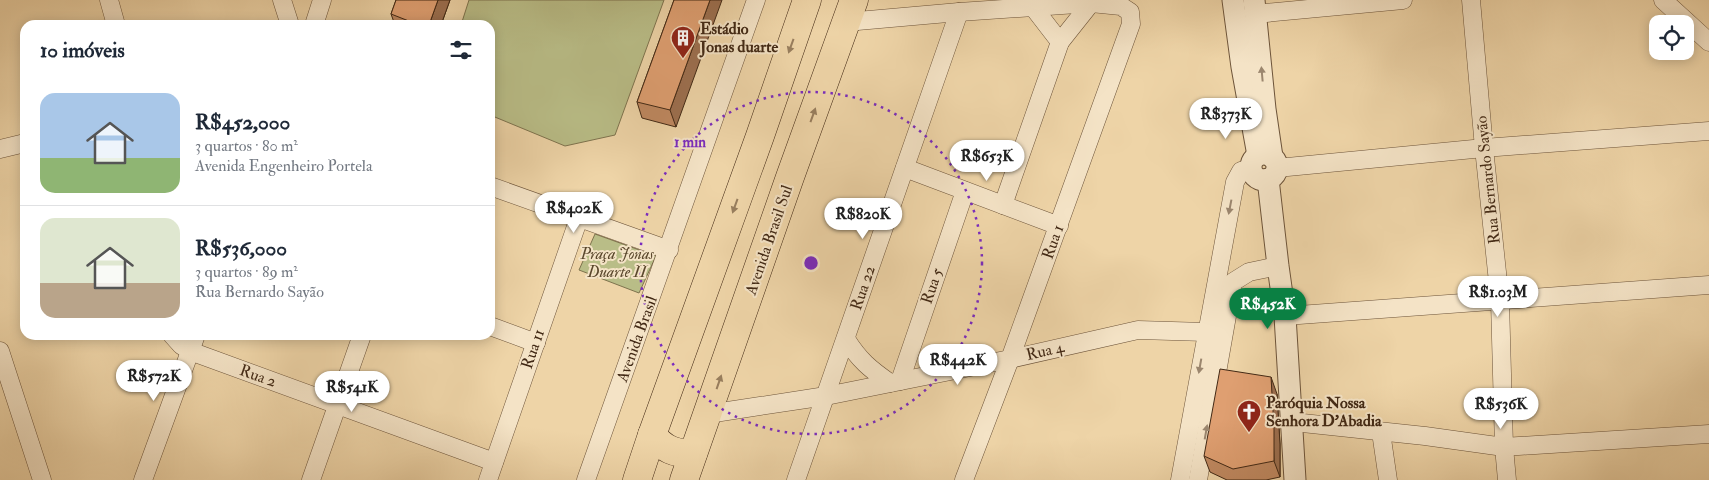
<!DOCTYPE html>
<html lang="pt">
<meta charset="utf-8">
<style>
:root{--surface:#fff;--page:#f2f2f3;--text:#1f2937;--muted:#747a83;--line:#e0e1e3;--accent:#0b8043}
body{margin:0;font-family:"IM FELL Double Pica",serif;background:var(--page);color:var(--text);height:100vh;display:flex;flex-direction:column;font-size:19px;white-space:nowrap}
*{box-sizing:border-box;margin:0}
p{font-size:16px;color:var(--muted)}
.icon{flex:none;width:28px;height:28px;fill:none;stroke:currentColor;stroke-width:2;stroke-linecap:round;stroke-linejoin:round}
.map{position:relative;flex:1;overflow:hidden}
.panel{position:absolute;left:20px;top:20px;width:475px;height:320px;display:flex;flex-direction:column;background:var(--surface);border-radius:15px;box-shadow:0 2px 12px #0003}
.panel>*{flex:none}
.fabs{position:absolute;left:1649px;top:15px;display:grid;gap:10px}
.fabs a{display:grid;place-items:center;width:45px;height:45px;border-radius:10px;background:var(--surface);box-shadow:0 2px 12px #0003;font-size:25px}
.price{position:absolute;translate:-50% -42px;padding:0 11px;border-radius:18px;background:#fff;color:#222;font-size:16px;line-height:32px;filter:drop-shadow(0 1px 2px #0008)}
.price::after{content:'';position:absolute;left:50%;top:30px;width:15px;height:11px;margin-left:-8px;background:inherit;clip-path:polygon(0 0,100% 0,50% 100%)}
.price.active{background:var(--accent);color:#fff}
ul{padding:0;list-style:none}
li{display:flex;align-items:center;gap:15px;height:125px;padding:0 20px}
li+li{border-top:1px solid var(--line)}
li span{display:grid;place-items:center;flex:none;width:140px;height:100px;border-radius:15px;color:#555}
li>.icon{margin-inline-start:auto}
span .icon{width:60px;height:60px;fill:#fffc;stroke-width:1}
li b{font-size:21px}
h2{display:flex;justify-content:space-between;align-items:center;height:60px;padding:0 20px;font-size:21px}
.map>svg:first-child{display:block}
.green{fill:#b9bd87;stroke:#7e734e}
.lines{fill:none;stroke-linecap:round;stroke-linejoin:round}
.minor-casing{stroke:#6d543a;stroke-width:19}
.tertiary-casing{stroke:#6d543a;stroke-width:23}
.primary-casing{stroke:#422915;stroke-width:29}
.minor{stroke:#f4e3c6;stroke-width:18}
.tertiary{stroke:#f4e3c6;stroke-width:21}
.primary{stroke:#eed4a7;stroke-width:28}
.wall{fill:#c08961;stroke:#422915}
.shaded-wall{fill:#9c6f4f;stroke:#422915}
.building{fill:#df9f71;stroke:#422915}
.oneway{fill:#987e5e}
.oneway2{fill:#9b866e}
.ring{fill:none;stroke:#7b2cbf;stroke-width:2.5;stroke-dasharray:2.5 5}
.labels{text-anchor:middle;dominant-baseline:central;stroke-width:4;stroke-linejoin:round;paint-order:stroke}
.poi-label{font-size:16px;font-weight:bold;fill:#422915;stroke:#f4e3c6;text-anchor:start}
.street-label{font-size:16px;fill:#422915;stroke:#f4e3c6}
.park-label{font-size:16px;font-style:italic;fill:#5a472c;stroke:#f4e3c6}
.centre{fill:#7b2cbf;stroke:#f4e3c6;stroke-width:2.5}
.ring-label{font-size:15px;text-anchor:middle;font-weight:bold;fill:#7b2cbf;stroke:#f4e3c6;stroke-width:4;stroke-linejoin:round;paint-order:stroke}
</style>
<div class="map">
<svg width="1709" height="480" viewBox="0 0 1709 480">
<rect width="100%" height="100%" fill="#eed4a7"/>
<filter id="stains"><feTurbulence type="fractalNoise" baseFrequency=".004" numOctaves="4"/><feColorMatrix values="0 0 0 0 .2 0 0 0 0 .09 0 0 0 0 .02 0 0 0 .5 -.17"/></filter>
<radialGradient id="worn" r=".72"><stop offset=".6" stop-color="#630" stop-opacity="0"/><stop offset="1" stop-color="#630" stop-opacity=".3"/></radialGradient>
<g class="green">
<polygon points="469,0 664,0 615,135 565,146 490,115 490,25 461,25"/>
<polygon points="595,234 656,256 639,293 579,270"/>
</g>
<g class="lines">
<defs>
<g id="minor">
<polyline points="109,0 116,25"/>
<polyline points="282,0 290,25"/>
<polyline points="1031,0 1033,7 1060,42"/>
<polyline points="1471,0 1484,148 1500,301 1504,447 1507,480"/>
<polyline points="1663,0 1709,42"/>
<polyline points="1255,14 1403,0"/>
<polyline points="846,22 959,12 1091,3 1121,6 1130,12 1131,24 1010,359 964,480"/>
<polyline points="314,25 322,0"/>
<polyline points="0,149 25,143"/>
<polyline points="905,168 1059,226"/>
<polyline points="1277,168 1484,148 1709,131"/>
<polyline points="490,186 669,250"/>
<polyline points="1003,205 1060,42 1091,3"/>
<polyline points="1285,316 1709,285"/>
<polyline points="490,326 536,343"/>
<polyline points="172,335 181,345 190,351 494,462"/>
<path d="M846,339C859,360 870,369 890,383"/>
<polyline points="0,351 42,480"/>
<polyline points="900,381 965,191"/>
<polyline points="708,414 826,396 1010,359 1138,330 1206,332"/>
<polyline points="1293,422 1425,436 1504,447 1709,434"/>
<polyline points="1381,432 1388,480"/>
<polyline points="143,480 196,335"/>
<polyline points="311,480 362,335"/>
<polyline points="488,480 579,218"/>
<polyline points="586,480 756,0"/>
<polyline points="796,480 959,12"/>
<polyline points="1180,480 1235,182 1241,171 1252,168"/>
<polyline points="1198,480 1233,282 1249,272 1278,266"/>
</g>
<g id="tertiary">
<polyline points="1233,0 1242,67 1257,150"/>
<polyline points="1254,0 1265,109 1272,157"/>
<circle cx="1264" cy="167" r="13"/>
<polyline points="1268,179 1278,266 1285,316 1295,480"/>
</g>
<g id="primary">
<path d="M652,435C664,449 674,454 693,453"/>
<polyline points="637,480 652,435 760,136 807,0"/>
<polyline points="684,480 790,177 854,0"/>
</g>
</defs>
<use href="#minor" class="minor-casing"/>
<use href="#tertiary" class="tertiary-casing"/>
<use href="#primary" class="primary-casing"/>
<use href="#minor" class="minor"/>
<use href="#tertiary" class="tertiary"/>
<use href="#primary" class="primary"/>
</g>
<g class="wall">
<polygon points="396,0 450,0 441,25 395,25 391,14"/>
<polygon points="674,0 676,127 642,118 637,102"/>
<polygon points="1277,394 1280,444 1280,477 1266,480 1227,480 1210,472 1204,456"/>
</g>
<g class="shaded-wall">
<polygon points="438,0 450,0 441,25 429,25"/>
<polygon points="710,0 722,0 676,127 670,110"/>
<polygon points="1271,377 1277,394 1280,444 1280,477 1274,461"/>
</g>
<g class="building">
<polygon points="396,0 438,0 429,25 419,25 391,14"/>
<polygon points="674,0 710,0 670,110 637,102"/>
<polygon points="1220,369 1271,377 1274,428 1274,461 1233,469 1204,456"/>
</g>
<defs><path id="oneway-solid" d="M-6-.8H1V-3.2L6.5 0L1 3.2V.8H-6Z" transform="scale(1.25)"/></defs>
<g class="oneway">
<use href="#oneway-solid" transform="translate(791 46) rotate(110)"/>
<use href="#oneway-solid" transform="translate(813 115) rotate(-70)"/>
<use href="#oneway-solid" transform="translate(735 206) rotate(110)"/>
<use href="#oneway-solid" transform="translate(719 382) rotate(-71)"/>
</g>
<g class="oneway2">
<use href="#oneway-solid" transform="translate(1262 74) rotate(-95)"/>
<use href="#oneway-solid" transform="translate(1230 207) rotate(101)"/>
<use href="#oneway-solid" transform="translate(1200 366) rotate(100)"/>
<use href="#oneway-solid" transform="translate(1206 432) rotate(-80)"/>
</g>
<circle class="ring" cx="811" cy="263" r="171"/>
<defs>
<symbol id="building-pin" viewBox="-11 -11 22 30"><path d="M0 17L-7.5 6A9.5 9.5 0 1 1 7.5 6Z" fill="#8f2418" stroke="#f4e3c6"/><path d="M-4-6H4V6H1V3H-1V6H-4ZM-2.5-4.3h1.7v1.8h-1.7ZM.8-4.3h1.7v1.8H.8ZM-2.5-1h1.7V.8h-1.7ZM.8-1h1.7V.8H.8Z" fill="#fff"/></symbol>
<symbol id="church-pin" viewBox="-11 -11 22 30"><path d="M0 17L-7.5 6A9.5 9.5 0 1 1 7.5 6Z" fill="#8f2418" stroke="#f4e3c6"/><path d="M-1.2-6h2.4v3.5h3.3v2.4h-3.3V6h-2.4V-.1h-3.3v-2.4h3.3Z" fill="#fff"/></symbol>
</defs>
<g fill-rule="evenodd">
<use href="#building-pin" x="669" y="24" width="28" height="38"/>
<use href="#church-pin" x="1235" y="398" width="28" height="38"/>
</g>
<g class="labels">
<g class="poi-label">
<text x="700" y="29">Estádio<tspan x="700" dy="18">Jonas duarte</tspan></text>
<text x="1266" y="403">Paróquia Nossa<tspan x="1266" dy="18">Senhora D’Abadia</tspan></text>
</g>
<g class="street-label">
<text transform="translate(1488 180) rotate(-96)">Rua Bernardo Sayão</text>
<text transform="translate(769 240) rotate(-71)">Avenida Brasil Sul</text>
<text transform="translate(1053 242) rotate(-70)">Rua 1</text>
<text transform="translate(932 286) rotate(-71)">Rua 5</text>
<text transform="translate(863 288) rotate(-71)">Rua 22</text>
<text transform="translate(637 339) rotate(-70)">Avenida Brasil</text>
<text transform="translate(533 349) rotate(-71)">Rua 11</text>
<text transform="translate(1045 351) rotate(-13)">Rua 4</text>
<text transform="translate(258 376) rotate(20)">Rua 2</text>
</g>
<g class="park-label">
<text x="617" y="254">Praça Jonas<tspan x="617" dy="18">Duarte II</tspan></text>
</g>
</g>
<circle cx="811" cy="263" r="8" class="centre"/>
<g class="ring-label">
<text x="690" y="147">1 min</text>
</g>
<rect width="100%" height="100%" filter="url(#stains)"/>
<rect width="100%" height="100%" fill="url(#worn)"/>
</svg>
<div class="fabs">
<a><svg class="icon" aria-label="locate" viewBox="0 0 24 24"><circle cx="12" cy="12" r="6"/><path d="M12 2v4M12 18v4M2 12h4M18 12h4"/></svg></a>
</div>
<b class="price" style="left:1226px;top:140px">R$373K</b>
<b class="price" style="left:987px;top:182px">R$653K</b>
<b class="price" style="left:574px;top:234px">R$402K</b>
<b class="price" style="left:863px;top:240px">R$820K</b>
<b class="price" style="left:1498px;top:318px">R$1.03M</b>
<b class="price active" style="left:1268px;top:330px">R$452K</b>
<b class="price" style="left:958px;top:386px">R$442K</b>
<b class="price" style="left:154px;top:402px">R$572K</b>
<b class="price" style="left:352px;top:413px">R$541K</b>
<b class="price" style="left:1501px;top:430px">R$536K</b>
<section class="panel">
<h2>10 imóveis<svg class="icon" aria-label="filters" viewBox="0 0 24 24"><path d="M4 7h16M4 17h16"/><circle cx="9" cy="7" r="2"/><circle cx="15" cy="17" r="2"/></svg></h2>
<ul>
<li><span style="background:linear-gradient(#a9c7e8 65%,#8fb573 0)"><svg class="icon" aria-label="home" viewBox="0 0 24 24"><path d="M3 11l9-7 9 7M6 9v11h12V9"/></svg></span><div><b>R$452,000</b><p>3 quartos · 80 m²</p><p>Avenida Engenheiro Portela</p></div></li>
<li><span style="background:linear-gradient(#dfe7d0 65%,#b9a48a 0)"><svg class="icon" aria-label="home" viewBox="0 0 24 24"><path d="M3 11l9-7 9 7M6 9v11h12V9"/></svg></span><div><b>R$536,000</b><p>3 quartos · 89 m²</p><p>Rua Bernardo Sayão</p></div></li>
</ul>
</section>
</div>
